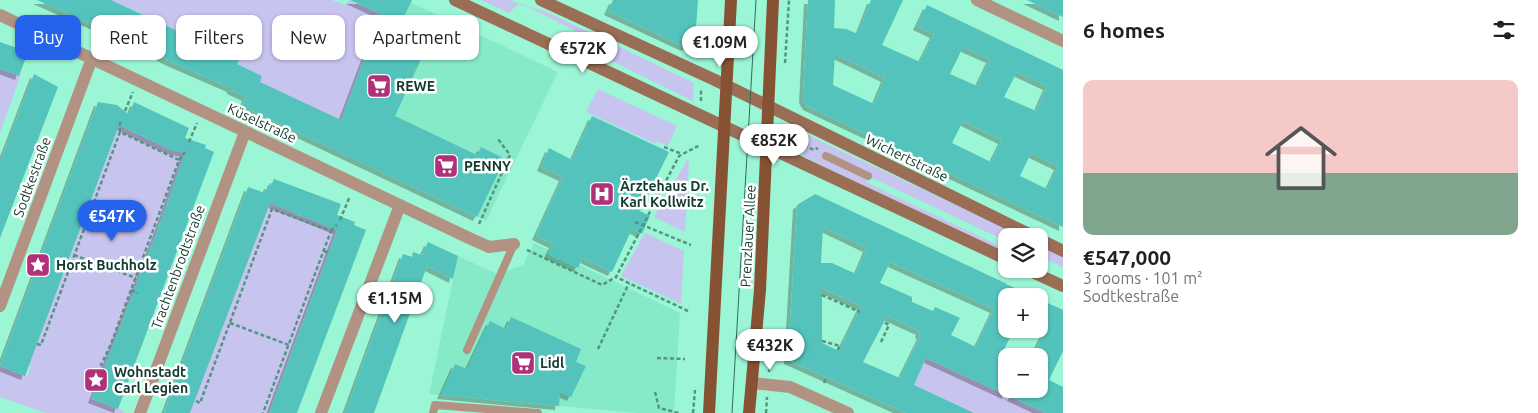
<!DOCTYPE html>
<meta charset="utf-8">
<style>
:root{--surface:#fff;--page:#f6f6f6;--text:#202124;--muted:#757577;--line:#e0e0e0;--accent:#2563eb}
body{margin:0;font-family:Ubuntu,sans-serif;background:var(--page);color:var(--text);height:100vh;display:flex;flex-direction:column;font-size:19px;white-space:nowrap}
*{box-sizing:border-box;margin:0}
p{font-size:16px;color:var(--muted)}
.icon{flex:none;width:28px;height:28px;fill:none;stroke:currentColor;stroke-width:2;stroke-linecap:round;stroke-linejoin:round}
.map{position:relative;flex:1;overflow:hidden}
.side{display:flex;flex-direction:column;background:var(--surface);width:475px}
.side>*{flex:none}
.hud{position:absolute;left:15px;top:15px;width:475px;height:45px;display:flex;gap:10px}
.fabs{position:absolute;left:998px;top:228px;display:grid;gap:10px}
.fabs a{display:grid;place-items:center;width:50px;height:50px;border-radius:10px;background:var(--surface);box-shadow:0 1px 4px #0004;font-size:25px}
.price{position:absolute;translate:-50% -42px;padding:0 11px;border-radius:18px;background:#fff;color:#222;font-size:16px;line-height:32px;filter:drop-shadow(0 1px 2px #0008)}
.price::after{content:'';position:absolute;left:50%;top:30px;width:15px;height:11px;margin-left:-8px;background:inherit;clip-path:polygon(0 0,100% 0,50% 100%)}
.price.selected{background:var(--accent);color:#fff}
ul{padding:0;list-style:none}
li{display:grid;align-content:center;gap:10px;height:265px;padding:0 20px}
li+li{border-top:1px solid var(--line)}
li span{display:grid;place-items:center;height:155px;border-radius:10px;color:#555}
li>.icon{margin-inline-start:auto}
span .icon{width:90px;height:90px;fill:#fffc;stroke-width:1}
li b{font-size:21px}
h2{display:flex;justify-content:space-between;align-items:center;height:60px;padding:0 20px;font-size:21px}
.pill{padding:0 18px;border-radius:10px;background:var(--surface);box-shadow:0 1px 4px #0004;font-size:18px;line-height:45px}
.pill.selected{background:var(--accent);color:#fff}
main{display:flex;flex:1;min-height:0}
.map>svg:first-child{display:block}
.built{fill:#86eac8}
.green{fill:#c8c4f0}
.building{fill:#53c3bc;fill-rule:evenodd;filter:url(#shadow)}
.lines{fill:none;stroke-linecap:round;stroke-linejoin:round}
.path{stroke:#55957f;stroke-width:2.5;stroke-dasharray:4 2.5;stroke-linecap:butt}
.lane{stroke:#b29383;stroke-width:8}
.street{stroke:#b29383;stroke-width:12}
.secondary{stroke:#9a6d55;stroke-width:12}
.primary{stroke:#875234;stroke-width:12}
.tram{stroke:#366a59;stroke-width:1}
.labels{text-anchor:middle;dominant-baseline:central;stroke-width:5;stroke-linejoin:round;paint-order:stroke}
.poi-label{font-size:14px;font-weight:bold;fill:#133a2e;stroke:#fff;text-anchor:start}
.street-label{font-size:14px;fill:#133a2e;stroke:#fff}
</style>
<main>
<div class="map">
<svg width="1063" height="413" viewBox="0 0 1063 413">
<defs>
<filter id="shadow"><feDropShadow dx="-4" dy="4" stdDeviation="0" flood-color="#0004"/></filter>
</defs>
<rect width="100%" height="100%" fill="#9bf6d6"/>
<g class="built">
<polygon points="379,0 406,0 558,72 486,221 324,145"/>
<polygon points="534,243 680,313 674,413 637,413 429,394 458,256 497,274 523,265"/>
</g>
<g class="green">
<polygon points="111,0 332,0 345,5 349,0 381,14 341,120 258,86 262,76 237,64 239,60 231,56 229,61 207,45 205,49 188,41 189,36 182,33 180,37 162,29 163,24 157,21 155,25 140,13"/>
<polygon points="481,0 509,0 549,13 694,83 693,101 608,59 615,51 528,7 518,4 509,13"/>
<polygon points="0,66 21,74 0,133"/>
<polygon points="598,89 677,126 668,146 657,141 656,144 586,112"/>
<polygon points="116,120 129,130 171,150 177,150 190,154 180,166 177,175 181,177 167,201 171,203 165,222 160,220 157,228 161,230 155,248 150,247 147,255 152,257 144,274 140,273 137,283 141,284 134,303 130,301 126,309 131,312 99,390 95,388 91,398 124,411 123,413 46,413 0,397 0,366 27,376 31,367 28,365 35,346 37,344 116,133"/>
<polygon points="803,133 1022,236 1006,236 1006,241 868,176 866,182 1006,249 1006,253 804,157"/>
<polygon points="687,160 689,161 685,232 654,217"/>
<polygon points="270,202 294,211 294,214 303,217 305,215 328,227 342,227 269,413 190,413"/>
<polygon points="645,233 684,251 681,304 621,276"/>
<polygon points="1039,245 1063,256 1063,267 1039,256"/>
<polygon points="926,358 1045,413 974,413 914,385"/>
</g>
<g class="building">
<polygon points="37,0 111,0 239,60 237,64 262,76 260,82 341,120 381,14 350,0 412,0 400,25 416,32 427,46 395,116 477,155 481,147 505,159 477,217 242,106 246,97 231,90 231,88 171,62 139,46 133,56 132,42"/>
<polygon points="613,0 698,0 695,42 685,47 608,11"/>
<path d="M808,0H835L834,28L846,29L858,34L871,0H903L882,45L920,62L934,34L917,26L927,5L1063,70V227L807,106L803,99ZM963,47L990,59L977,86L950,74ZM835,54L885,78L874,104L833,85ZM1017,72L1047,86L1036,111L1004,97ZM963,121L1002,140L991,162L952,143ZM1031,153L1058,166L1047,189L1020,176Z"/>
<polygon points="1027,0 1063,0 1063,17"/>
<polygon points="0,42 28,52 19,76 0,69"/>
<polygon points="34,74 58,87 0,238 0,163"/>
<polygon points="98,102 117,105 129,115 134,102 189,128 185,138 206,145 205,148 214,152 118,409 92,399 158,229 185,153 171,150 119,125 25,376 0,366"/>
<polygon points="592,116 669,152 640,211 650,216 642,234 632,229 612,272 582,258 578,268 548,254 553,244 536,236 563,177 541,167 549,148 572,160"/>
<polygon points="274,179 341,204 337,215 355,222 354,225 366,230 297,413 269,413 337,230 270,203 190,413 164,413 248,187 265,193 268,185 271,186"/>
<path d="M815,194L1005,283L1006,282V284L1032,296H1006V329H1014L1000,358L1006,360V395L926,358L914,385L974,413H906L788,360L797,205ZM823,227L867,248L856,274L832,263H821ZM890,262L994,309L976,347L951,335L960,318L935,307L933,311L912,302V297L880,283ZM822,288L861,306L839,351L822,343ZM887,316L920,331L919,334L921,335L900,378L863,362Z"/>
<polygon points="428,242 458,256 453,279 427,266 374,413 345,413 403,254 412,257 413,252 422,255"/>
<polygon points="1039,299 1063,310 1063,351 1049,380 1063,387 1063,413 1045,413 1011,397 1016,389 1039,389 1039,356 1032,356 1044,332 1039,330"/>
<polygon points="511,317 581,349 576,362 586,366 571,397 560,392 559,406 441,395 455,364 467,369 490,321 506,329"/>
</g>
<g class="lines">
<g class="path">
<polyline points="785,63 789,0"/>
<polyline points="701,101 701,89"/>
<polyline points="125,111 133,92"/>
<polyline points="120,132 120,122"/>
<polyline points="792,140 814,150 818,148"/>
<polyline points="189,142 197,123"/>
<polyline points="664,147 682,154"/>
<polyline points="179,160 185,152"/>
<polyline points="340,220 350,196"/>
<polyline points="635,222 691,245"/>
<polyline points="479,224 510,155 498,139"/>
<polyline points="331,231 337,225"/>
<polyline points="527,250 602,285 616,277"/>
<polyline points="324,251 329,253"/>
<polyline points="74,255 136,278"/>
<polyline points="131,290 138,293"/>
<polyline points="822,295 860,312"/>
<polyline points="688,311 616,277 679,156 700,145"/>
<polyline points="230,323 289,345"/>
<polyline points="781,339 790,339"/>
<polyline points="822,341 840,346 837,351"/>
<polyline points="881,342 889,325 884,322"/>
<polyline points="37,344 41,345 120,132 179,160 111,344 101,365 105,367"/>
<polyline points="598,349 629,283"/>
<polyline points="657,358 685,359"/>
<polyline points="769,372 771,342"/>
<polyline points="824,383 826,377"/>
<polyline points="655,392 659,408 679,413"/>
<polyline points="196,401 200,403 272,209 331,231 263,413"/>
<polyline points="693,413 695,390"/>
<polyline points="766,413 767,397"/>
</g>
<g class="lane">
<polyline points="826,156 868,176"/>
<polyline points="467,350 514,244"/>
<polyline points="433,413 435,405 538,413"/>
</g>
<g class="street">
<polyline points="977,0 1063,41"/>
<polyline points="0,15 469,238 489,247 514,244"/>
<polyline points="0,306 92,58"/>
<polyline points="752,383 790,387 848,413"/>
<polyline points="140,413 245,132"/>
<polyline points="321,413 400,205"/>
</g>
<g class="secondary">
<polyline points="455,0 1006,259"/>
<polyline points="541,0 715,80 1033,236"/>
<polyline points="1039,239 1063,251"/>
<polyline points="1026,269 1063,286"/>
</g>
<g class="primary">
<polyline points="709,413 731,0"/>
<polyline points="749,413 760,290 773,0"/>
</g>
<polyline class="tram" points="732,413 756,0"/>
</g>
<defs>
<symbol id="supermarket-square" viewBox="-11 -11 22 22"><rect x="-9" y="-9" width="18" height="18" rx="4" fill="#b1307a" stroke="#fff"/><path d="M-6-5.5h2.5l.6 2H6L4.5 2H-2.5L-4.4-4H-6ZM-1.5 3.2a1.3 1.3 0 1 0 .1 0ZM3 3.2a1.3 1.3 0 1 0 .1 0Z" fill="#fff"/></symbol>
<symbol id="hospital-square" viewBox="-11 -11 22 22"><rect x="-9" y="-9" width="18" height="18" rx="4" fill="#b1307a" stroke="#fff"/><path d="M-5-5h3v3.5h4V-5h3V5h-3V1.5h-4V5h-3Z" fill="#fff"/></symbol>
<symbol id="sight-square" viewBox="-11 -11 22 22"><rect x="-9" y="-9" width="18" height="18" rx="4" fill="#b1307a" stroke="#fff"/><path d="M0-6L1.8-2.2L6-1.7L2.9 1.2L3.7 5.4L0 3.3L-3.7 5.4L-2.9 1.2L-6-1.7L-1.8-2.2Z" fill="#fff"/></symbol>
</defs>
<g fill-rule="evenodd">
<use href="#supermarket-square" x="365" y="72" width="28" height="28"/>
<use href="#supermarket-square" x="432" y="152" width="28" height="28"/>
<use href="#hospital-square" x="588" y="180" width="28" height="28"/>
<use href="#sight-square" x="24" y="251" width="28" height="28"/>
<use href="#supermarket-square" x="509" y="349" width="28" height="28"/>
<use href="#sight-square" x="82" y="366" width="28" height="28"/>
</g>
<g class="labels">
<g class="poi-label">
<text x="396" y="86">REWE</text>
<text x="464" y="166">PENNY</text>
<text x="620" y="186">Ärztehaus Dr.<tspan x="620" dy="16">Karl Kollwitz</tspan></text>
<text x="56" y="265">Horst Buchholz</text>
<text x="540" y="363">Lidl</text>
<text x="114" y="372">Wohnstadt<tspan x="114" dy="16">Carl Legien</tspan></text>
</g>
<g class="street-label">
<text transform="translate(262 123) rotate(25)">Küselstraße</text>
<text transform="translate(907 158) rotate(26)">Wichertstraße</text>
<text transform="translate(32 177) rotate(-70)">Sodtkestraße</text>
<text transform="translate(748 236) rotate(-87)">Prenzlauer Allee</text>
<text transform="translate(178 267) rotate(-70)">Trachtenbrodtstraße</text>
</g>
</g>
</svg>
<div class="fabs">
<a><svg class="icon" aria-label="layers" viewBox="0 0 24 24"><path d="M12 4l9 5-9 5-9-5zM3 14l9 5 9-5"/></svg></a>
<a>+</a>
<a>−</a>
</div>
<b class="price" style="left:720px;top:68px">€1.09M</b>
<b class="price" style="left:583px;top:74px">€572K</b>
<b class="price" style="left:774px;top:166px">€852K</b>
<b class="price selected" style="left:112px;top:242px">€547K</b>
<b class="price" style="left:395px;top:324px">€1.15M</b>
<b class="price" style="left:770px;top:371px">€432K</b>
<div class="hud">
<a class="pill selected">Buy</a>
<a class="pill">Rent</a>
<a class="pill">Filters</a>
<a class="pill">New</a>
<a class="pill">Apartment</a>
</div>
</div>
<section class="side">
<h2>6 homes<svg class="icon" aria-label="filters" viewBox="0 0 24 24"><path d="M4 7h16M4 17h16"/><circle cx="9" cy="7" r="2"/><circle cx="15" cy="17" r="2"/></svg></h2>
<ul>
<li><span style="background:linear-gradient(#f6c9c9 60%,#7fa58c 0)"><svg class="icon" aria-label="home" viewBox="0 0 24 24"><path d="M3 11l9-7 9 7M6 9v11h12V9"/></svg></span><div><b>€547,000</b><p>3 rooms · 101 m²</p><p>Sodtkestraße</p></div></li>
</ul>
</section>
</main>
